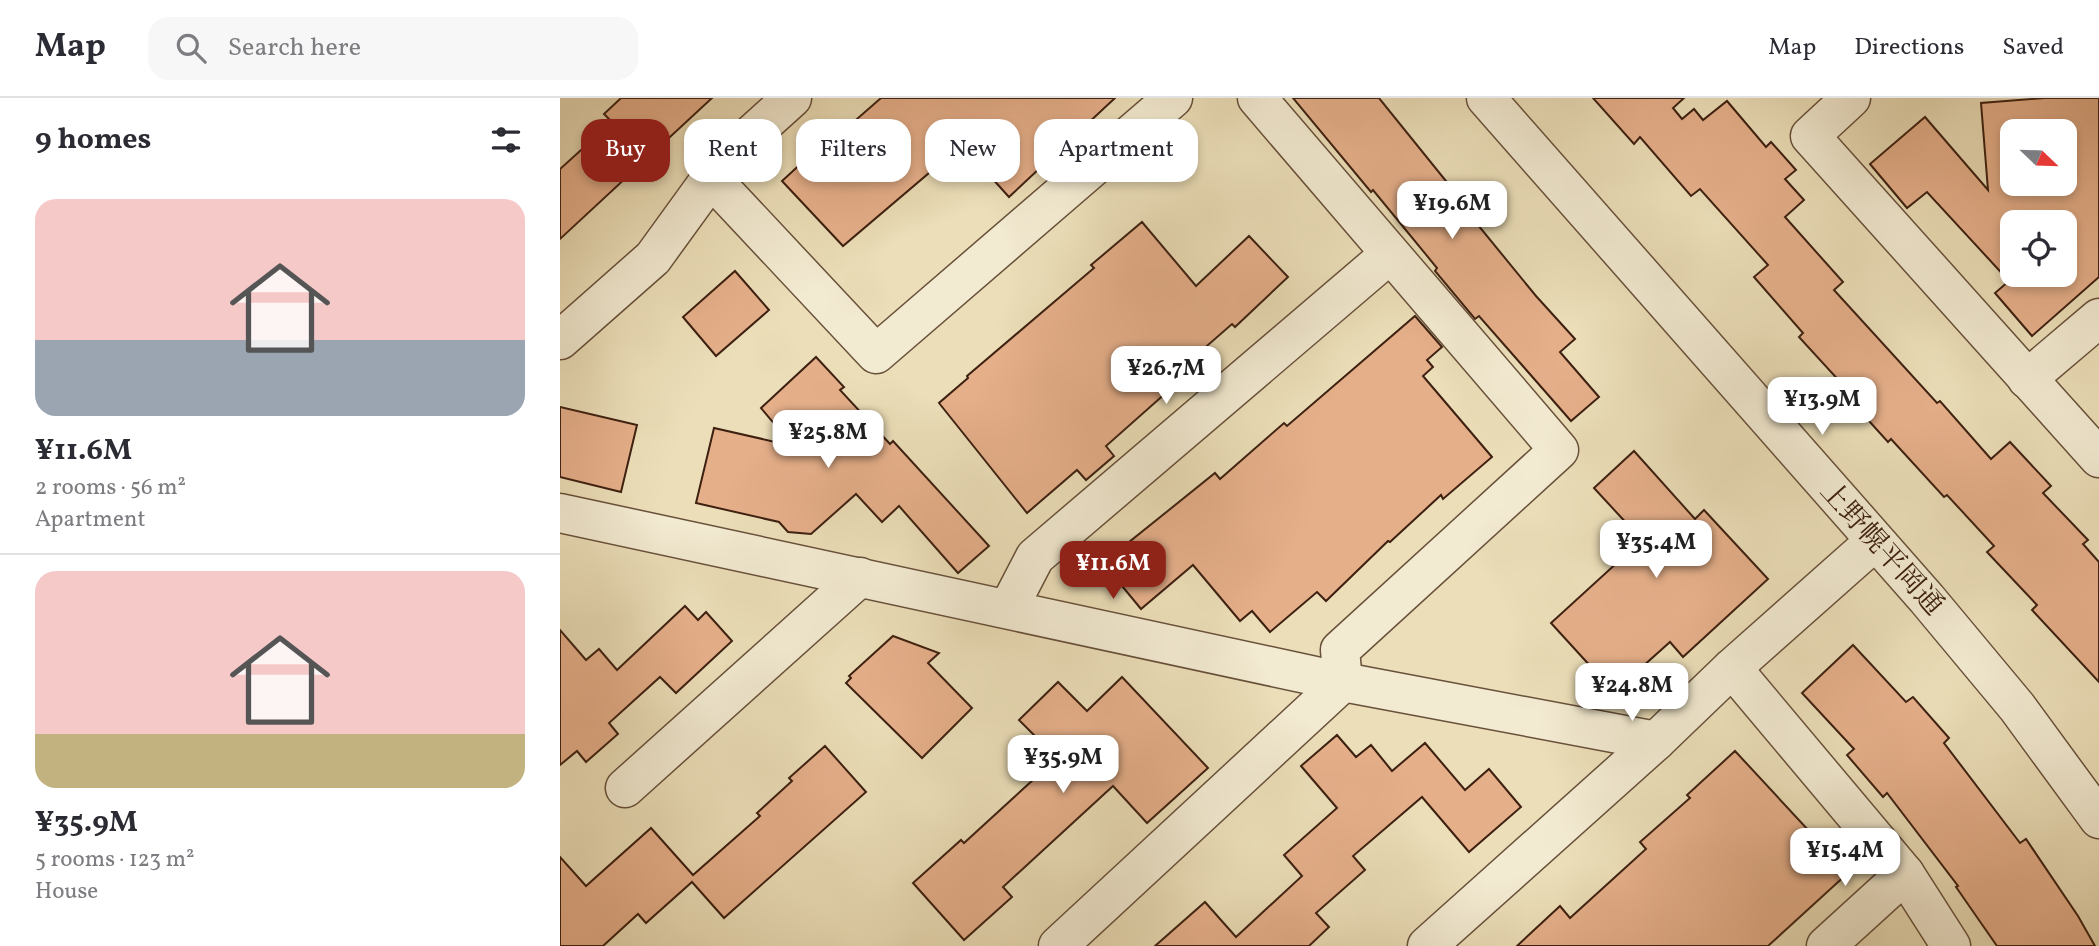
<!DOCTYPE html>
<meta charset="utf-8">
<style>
:root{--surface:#fff;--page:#f7f7f7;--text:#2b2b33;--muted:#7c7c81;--line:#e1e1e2;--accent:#8f2418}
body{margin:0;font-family:Vollkorn,"Noto Serif JP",serif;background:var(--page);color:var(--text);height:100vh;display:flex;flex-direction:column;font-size:26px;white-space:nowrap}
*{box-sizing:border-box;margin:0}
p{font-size:23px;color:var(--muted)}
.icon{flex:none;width:38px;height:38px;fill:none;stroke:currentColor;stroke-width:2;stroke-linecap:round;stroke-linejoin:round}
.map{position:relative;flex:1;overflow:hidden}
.panel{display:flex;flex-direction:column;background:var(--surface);width:560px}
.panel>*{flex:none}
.banner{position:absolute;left:21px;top:21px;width:665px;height:63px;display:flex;gap:14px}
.needle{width:46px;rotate:113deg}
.tools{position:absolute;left:1440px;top:21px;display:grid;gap:14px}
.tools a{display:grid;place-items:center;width:77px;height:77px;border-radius:14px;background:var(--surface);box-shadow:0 4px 10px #0003;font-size:35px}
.price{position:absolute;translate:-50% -60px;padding:0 16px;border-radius:14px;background:#fff;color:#222;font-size:23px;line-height:46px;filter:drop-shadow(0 2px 4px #0008)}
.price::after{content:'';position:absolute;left:50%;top:42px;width:21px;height:16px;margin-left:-10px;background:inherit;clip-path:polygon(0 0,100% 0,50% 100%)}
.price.active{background:var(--accent);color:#fff}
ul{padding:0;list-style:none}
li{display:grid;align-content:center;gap:14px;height:371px;padding:0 35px}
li+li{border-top:2px solid var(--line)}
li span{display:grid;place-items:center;height:217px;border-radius:21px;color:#555}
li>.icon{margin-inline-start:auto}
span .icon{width:126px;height:126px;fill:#fffc;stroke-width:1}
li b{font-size:30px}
h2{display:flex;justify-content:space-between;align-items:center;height:84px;padding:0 35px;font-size:30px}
.pill{padding:0 24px;border-radius:21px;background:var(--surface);box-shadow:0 4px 10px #0003;font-size:24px;line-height:63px}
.pill.active{background:var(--accent);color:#fff}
header{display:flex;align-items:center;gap:42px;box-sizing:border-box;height:98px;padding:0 35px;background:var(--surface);border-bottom:2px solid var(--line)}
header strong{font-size:33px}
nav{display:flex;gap:38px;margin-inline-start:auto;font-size:24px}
.search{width:490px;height:63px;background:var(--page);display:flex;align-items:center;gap:18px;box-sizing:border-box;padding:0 24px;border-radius:21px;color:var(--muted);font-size:26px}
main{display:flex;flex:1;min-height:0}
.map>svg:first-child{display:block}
.building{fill:#e5af8a;stroke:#3d2010;stroke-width:2;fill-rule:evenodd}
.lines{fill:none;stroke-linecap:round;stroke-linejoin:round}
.minor-casing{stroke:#68503a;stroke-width:41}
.minor{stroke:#f2ead1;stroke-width:38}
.labels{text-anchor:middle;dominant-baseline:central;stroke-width:5;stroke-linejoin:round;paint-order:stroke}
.street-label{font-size:28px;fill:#3d2010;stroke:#f2ead1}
</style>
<header>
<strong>Map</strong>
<div class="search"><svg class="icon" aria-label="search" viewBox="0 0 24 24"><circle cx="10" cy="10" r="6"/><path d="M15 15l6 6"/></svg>Search here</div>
<nav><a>Map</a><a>Directions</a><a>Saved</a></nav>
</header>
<main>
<section class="panel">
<h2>9 homes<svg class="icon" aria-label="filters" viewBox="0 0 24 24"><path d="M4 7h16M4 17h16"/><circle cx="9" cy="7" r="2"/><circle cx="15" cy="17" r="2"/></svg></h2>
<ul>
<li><span style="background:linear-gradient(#f6c9c9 65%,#9aa5b1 0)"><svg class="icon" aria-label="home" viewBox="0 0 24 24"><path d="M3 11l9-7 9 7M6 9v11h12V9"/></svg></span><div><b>¥11.6M</b><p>2 rooms · 56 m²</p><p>Apartment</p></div></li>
<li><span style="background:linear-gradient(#f6c9c9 75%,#c2b280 0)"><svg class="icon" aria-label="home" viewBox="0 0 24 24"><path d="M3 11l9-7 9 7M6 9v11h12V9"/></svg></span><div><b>¥35.9M</b><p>5 rooms · 123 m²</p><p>House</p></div></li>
</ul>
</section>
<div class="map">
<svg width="1539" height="848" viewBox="0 0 1539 848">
<rect width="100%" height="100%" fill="#ebdeb8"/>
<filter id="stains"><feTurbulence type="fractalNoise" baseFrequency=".00286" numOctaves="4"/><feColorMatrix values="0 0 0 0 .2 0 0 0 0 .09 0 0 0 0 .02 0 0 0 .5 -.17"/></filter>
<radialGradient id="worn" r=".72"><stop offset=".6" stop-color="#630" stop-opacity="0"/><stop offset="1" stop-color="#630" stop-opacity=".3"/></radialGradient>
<g class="building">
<polygon points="61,0 152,0 0,141 0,71 52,24 44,16"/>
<polygon points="321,0 555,0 449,99 402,47 283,148 222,83 270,39 273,42"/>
<polygon points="733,0 819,0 911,114 909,116 976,198 1015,241 1000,254 1039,299 1011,323 919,218 915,221 875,173 877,170 813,92 811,94"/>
<polygon points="1033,0 1124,0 1113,10 1122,21 1134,11 1143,22 1167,3 1206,49 1211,44 1236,72 1225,81 1244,102 1225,119 1283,184 1274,192 1377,305 1380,303 1431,361 1450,344 1491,388 1483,395 1528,442 1523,446 1539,464 1539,584 1472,512 1477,507 1427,454 1434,448 1387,397 1384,399 1331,341 1328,344 1280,291 1284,288 1239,239 1243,235 1194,179 1208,167 1140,91 1131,98 1080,39 1074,46"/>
<path d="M1485,0H1539V179L1472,238L1435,195L1449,183L1367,94L1347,110L1310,66L1365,19L1428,92L1421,5ZM1452,33H1505V86H1452ZM1452,124H1505V177H1452Z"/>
<polygon points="582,124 636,188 689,138 728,179 675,229 672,226 601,288 607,294 546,348 554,358 526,382 517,372 467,415 379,305 408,280 407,278 534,170 531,167"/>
<polygon points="175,173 209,212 156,258 123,219"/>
<polygon points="855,218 882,249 867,262 873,269 863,278 932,359 883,401 881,397 830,444 828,443 766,503 757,494 710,534 692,513 680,523 633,467 581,511 543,465 655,375 660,381 724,325 727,328"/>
<polygon points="256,259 284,289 280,292 330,346 333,343 429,448 398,475 339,408 322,424 296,396 251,436 228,434 219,424 136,405 154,330 233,348 201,310"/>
<polygon points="0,309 77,327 61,394 0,379"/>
<polygon points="1074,353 1135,421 1144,412 1208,481 1123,559 1110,544 1054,594 991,525 1082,442 1034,390"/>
<polygon points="125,508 138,522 146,514 172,543 116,595 100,579 49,625 58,636 26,664 17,653 0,667 0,532 26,562 39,551 57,572"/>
<polygon points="333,538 379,555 368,565 412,610 362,660 286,585 291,580 289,578"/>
<polygon points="1293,547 1346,604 1353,599 1389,640 1384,645 1460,745 1466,741 1518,818 1535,848 1437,848 1396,789 1398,788 1327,695 1323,699 1287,657 1294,651 1242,595"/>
<polygon points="562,579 648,670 587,725 553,688 443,789 452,799 404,842 353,785 401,742 404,745 497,660 459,622 498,584 527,613"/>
<polygon points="777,637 796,659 811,647 832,673 865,645 905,692 929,671 961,709 909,754 862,699 793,758 805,772 756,815 769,829 749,848 595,848 645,804 676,839 742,778 724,757 777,710 741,668"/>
<polygon points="265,648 306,694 164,820 132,784 86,825 78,816 43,848 0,848 0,759 26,788 91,730 133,777 200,718 197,715 232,683 229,680"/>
<polygon points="1175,653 1288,775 1208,848 957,848 1000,808 1010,820 1086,751 1080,744 1130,700 1127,697"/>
</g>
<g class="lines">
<defs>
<g id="minor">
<polyline points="926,0 1367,501 1457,609 1539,721"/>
<polyline points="1291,0 1250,38 1539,360"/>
<polyline points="151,80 316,256 613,0"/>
<polyline points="0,242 93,160 151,80 191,37 232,0"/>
<polyline points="1467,281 1539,220"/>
<polyline points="0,415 783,584 1096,643"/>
<polyline points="448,511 475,459 830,156"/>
<polyline points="1172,570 1345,776 1391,848"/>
<polyline points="65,690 300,479"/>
<polyline points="498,848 783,584 780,552 999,352 697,0"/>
<polyline points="867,848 1096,643 1172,570 1314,444"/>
<polyline points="1266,848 1345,776"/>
</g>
</defs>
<use href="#minor" class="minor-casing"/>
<use href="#minor" class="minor"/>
</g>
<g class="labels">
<g class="street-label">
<text transform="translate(1321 451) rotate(48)">上野幌平岡通</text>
</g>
</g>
<rect width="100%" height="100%" filter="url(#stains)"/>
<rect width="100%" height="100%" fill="url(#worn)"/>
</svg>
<div class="tools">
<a><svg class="needle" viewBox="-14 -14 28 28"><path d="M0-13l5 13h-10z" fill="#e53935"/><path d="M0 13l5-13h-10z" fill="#7c7c81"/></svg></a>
<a><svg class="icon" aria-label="locate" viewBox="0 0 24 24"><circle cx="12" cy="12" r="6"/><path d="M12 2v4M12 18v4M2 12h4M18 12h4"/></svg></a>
</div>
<b class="price" style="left:892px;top:143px">¥19.6M</b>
<b class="price" style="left:606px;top:308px">¥26.7M</b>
<b class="price" style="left:1262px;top:339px">¥13.9M</b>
<b class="price" style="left:268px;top:372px">¥25.8M</b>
<b class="price" style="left:1096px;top:482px">¥35.4M</b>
<b class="price active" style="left:553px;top:503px">¥11.6M</b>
<b class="price" style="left:1072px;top:625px">¥24.8M</b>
<b class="price" style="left:503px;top:697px">¥35.9M</b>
<b class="price" style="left:1285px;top:790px">¥15.4M</b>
<div class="banner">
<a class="pill active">Buy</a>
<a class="pill">Rent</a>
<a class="pill">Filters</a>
<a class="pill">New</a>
<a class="pill">Apartment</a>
</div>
</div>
</main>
